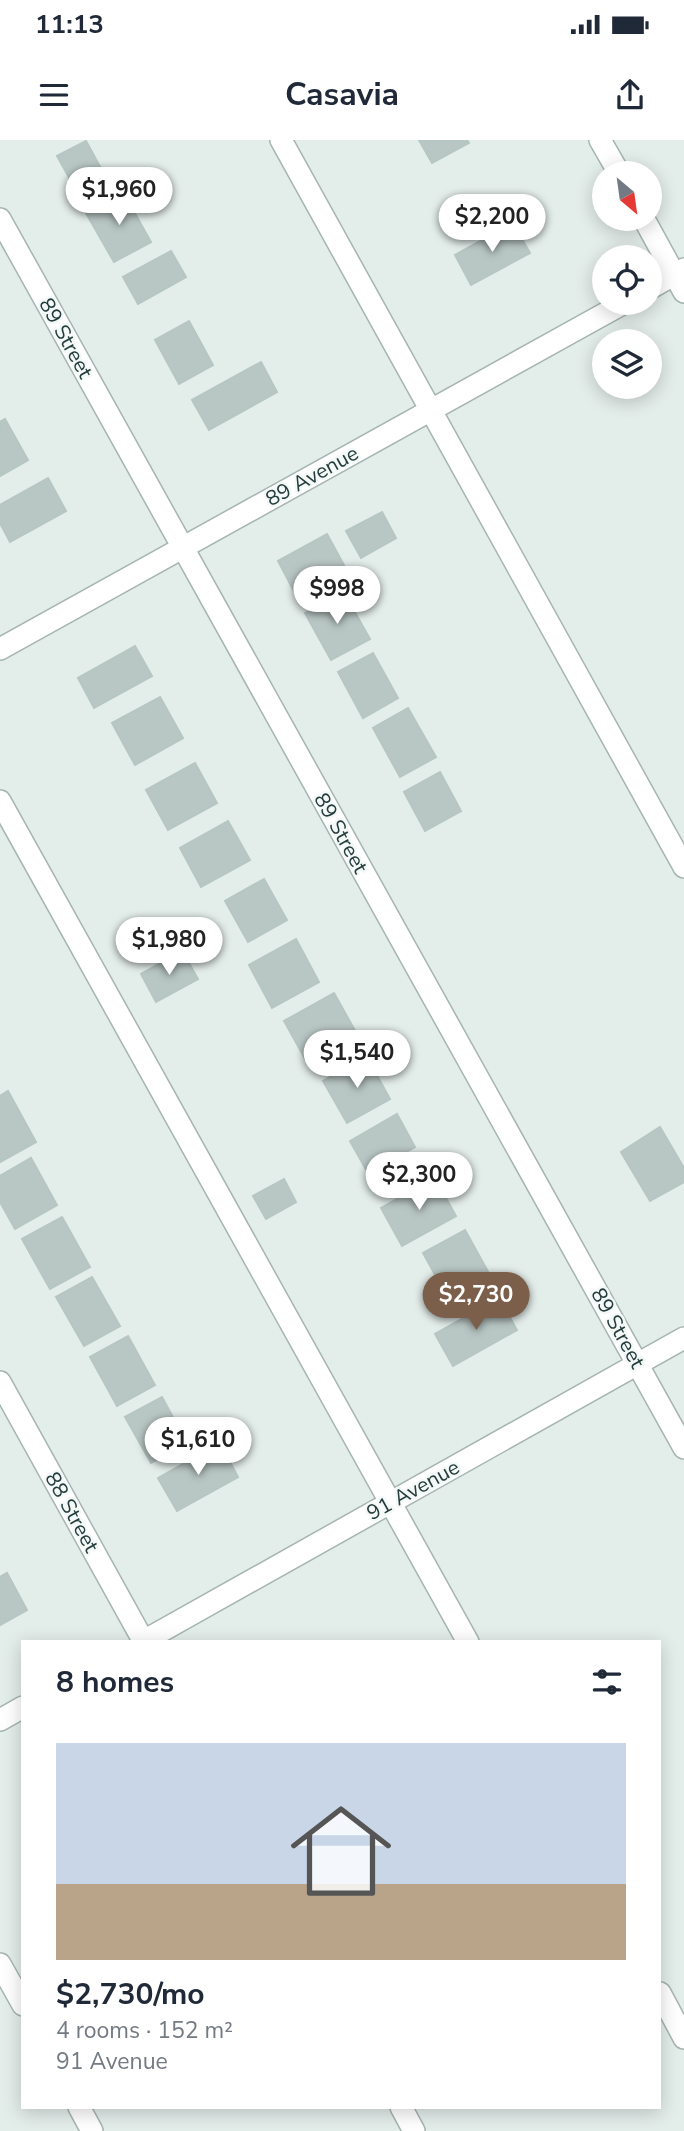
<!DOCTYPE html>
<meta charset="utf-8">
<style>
:root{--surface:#fff;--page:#f6f6f7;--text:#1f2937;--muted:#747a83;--line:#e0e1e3;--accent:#7c5f4a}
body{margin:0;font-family:"Nunito Sans",sans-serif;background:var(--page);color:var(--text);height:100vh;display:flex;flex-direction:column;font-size:26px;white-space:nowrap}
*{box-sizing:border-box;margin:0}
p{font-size:23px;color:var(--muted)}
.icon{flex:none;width:38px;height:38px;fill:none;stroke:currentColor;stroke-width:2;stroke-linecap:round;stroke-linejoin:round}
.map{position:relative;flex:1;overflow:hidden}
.drawer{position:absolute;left:21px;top:1500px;width:640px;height:469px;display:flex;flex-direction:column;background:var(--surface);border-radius:0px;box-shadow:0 4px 18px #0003}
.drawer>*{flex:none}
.needle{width:46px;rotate:151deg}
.buttons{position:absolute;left:592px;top:21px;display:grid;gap:14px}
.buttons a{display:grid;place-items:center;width:70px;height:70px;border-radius:50%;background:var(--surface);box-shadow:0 4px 18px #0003;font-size:35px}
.price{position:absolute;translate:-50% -60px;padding:0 16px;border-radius:24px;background:#fff;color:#222;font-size:23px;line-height:46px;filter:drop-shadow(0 2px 4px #0008)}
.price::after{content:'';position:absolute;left:50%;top:42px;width:21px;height:16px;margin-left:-10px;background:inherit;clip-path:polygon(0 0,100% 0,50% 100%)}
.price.active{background:var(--accent);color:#fff}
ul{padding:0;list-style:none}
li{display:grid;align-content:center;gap:14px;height:371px;padding:0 35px}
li+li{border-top:2px solid var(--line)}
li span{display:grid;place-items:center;height:217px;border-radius:0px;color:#555}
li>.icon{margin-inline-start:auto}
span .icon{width:126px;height:126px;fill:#fffc;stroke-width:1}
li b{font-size:30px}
h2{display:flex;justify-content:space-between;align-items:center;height:84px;padding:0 35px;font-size:30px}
.status{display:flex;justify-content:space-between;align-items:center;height:49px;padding:0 35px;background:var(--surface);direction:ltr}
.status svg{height:19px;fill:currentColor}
header{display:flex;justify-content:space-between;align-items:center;height:91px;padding:0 35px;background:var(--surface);font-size:32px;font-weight:700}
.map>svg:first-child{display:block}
.building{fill:#b9c7c4;stroke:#b6c6c3;stroke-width:2}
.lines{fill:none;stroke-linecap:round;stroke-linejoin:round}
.minor-casing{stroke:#a6b5b2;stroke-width:24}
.minor{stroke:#fff;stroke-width:21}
.labels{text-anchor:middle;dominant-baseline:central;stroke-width:5;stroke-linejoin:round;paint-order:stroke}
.street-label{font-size:21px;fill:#233d3c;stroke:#f4f9f7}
</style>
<div class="status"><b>11:13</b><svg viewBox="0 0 49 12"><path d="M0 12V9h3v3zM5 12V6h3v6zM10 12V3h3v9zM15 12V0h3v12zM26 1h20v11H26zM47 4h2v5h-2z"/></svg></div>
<header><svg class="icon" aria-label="menu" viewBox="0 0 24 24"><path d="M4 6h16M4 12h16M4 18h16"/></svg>Casavia<svg class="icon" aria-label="share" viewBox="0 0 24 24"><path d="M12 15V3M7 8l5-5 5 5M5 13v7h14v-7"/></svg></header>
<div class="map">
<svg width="684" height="1991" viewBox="0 0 684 1991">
<rect width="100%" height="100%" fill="#e3edea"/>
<g class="building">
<polygon points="419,0 467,0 469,3 432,23"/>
<polygon points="86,1 109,43 81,59 57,16"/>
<polygon points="123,52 151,102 114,122 86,73"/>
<polygon points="513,83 530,113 471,145 455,115"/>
<polygon points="171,111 186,137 138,164 123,137"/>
<polygon points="189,181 213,225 179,244 155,200"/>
<polygon points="261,222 277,252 209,290 192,260"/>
<polygon points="5,279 28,320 0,336 0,282"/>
<polygon points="48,338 66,371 10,402 0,383 0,365"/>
<polygon points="382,372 396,398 361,418 346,391"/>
<polygon points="327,394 344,425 295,453 278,421"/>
<polygon points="343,451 370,499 331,520 305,473"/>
<polygon points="135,506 152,536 94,568 78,538"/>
<polygon points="373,513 398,558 363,578 338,532"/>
<polygon points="160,557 183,598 135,625 112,583"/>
<polygon points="408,568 436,617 400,637 373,588"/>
<polygon points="195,623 217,663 168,690 146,650"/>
<polygon points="440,632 461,671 425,691 404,652"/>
<polygon points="228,681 250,720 201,747 180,708"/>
<polygon points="264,739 287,780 248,802 225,761"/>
<polygon points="296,799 319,842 272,868 249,825"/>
<polygon points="182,811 198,839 156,862 141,834"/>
<polygon points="334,853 358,896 308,924 284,881"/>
<polygon points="367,917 390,959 347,983 323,941"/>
<polygon points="8,951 36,1002 0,1022 0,956"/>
<polygon points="397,974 415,1007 368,1033 350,1001"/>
<polygon points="660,987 684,1028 684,1042 650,1061 621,1012"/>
<polygon points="31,1018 57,1065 15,1089 0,1062 0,1036"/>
<polygon points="435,1038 456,1076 402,1106 381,1068"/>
<polygon points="284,1039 296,1062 266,1079 253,1056"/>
<polygon points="62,1077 90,1127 50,1149 22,1099"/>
<polygon points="465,1090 491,1137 449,1160 423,1113"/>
<polygon points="92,1137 120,1186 84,1206 56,1157"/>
<polygon points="499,1158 517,1190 453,1226 435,1194"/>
<polygon points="128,1196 155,1245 117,1266 90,1217"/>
<polygon points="162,1257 187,1303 151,1323 125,1277"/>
<polygon points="220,1303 238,1337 177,1371 158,1338"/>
<polygon points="7,1433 27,1470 0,1485 0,1437"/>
</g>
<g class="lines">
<defs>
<g id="minor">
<polyline points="281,0 684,727"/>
<polyline points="600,0 619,33"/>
<polyline points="0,79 684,1308"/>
<polyline points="644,79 684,152"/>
<polyline points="649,149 684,129"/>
<polyline points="0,509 624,163"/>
<polyline points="0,661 468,1502"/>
<polyline points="0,1242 144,1502"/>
<polyline points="142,1502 684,1198"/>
<polyline points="0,1580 23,1567"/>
<polyline points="0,1824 23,1865"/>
<polyline points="660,1853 684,1898"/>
<polyline points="79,1967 92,1991"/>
<polyline points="401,1967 414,1991"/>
</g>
</defs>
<use href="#minor" class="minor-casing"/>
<use href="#minor" class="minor"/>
</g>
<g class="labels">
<g class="street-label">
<text transform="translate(66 198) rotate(61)">89 Street</text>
<text transform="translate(312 336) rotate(-29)">89 Avenue</text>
<text transform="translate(341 693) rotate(61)">89 Street</text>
<text transform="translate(618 1188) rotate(61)">89 Street</text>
<text transform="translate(413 1350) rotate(-29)">91 Avenue</text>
<text transform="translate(72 1372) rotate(61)">88 Street</text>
</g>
</g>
</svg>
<div class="buttons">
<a><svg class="needle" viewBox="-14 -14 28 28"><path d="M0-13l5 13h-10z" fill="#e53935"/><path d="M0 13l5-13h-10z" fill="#747a83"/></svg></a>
<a><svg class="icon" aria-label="locate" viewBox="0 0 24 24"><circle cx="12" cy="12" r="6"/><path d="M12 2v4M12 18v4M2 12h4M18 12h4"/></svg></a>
<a><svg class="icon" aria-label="layers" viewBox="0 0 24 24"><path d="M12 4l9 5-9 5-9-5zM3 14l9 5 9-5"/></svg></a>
</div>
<b class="price" style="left:119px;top:87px">$1,960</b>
<b class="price" style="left:492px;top:114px">$2,200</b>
<b class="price" style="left:337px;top:486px">$998</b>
<b class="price" style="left:169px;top:837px">$1,980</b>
<b class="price" style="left:357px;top:950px">$1,540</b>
<b class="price" style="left:419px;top:1072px">$2,300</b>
<b class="price active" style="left:476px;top:1192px">$2,730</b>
<b class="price" style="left:198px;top:1337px">$1,610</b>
<section class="drawer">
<h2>8 homes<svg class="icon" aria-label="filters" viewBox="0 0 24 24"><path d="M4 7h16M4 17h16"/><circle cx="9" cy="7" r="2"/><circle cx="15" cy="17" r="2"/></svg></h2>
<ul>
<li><span style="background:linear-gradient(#c9d6e8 65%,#b9a48a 0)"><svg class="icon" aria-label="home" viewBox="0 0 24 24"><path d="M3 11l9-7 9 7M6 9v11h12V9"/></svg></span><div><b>$2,730/mo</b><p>4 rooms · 152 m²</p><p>91 Avenue</p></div></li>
</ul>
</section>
</div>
